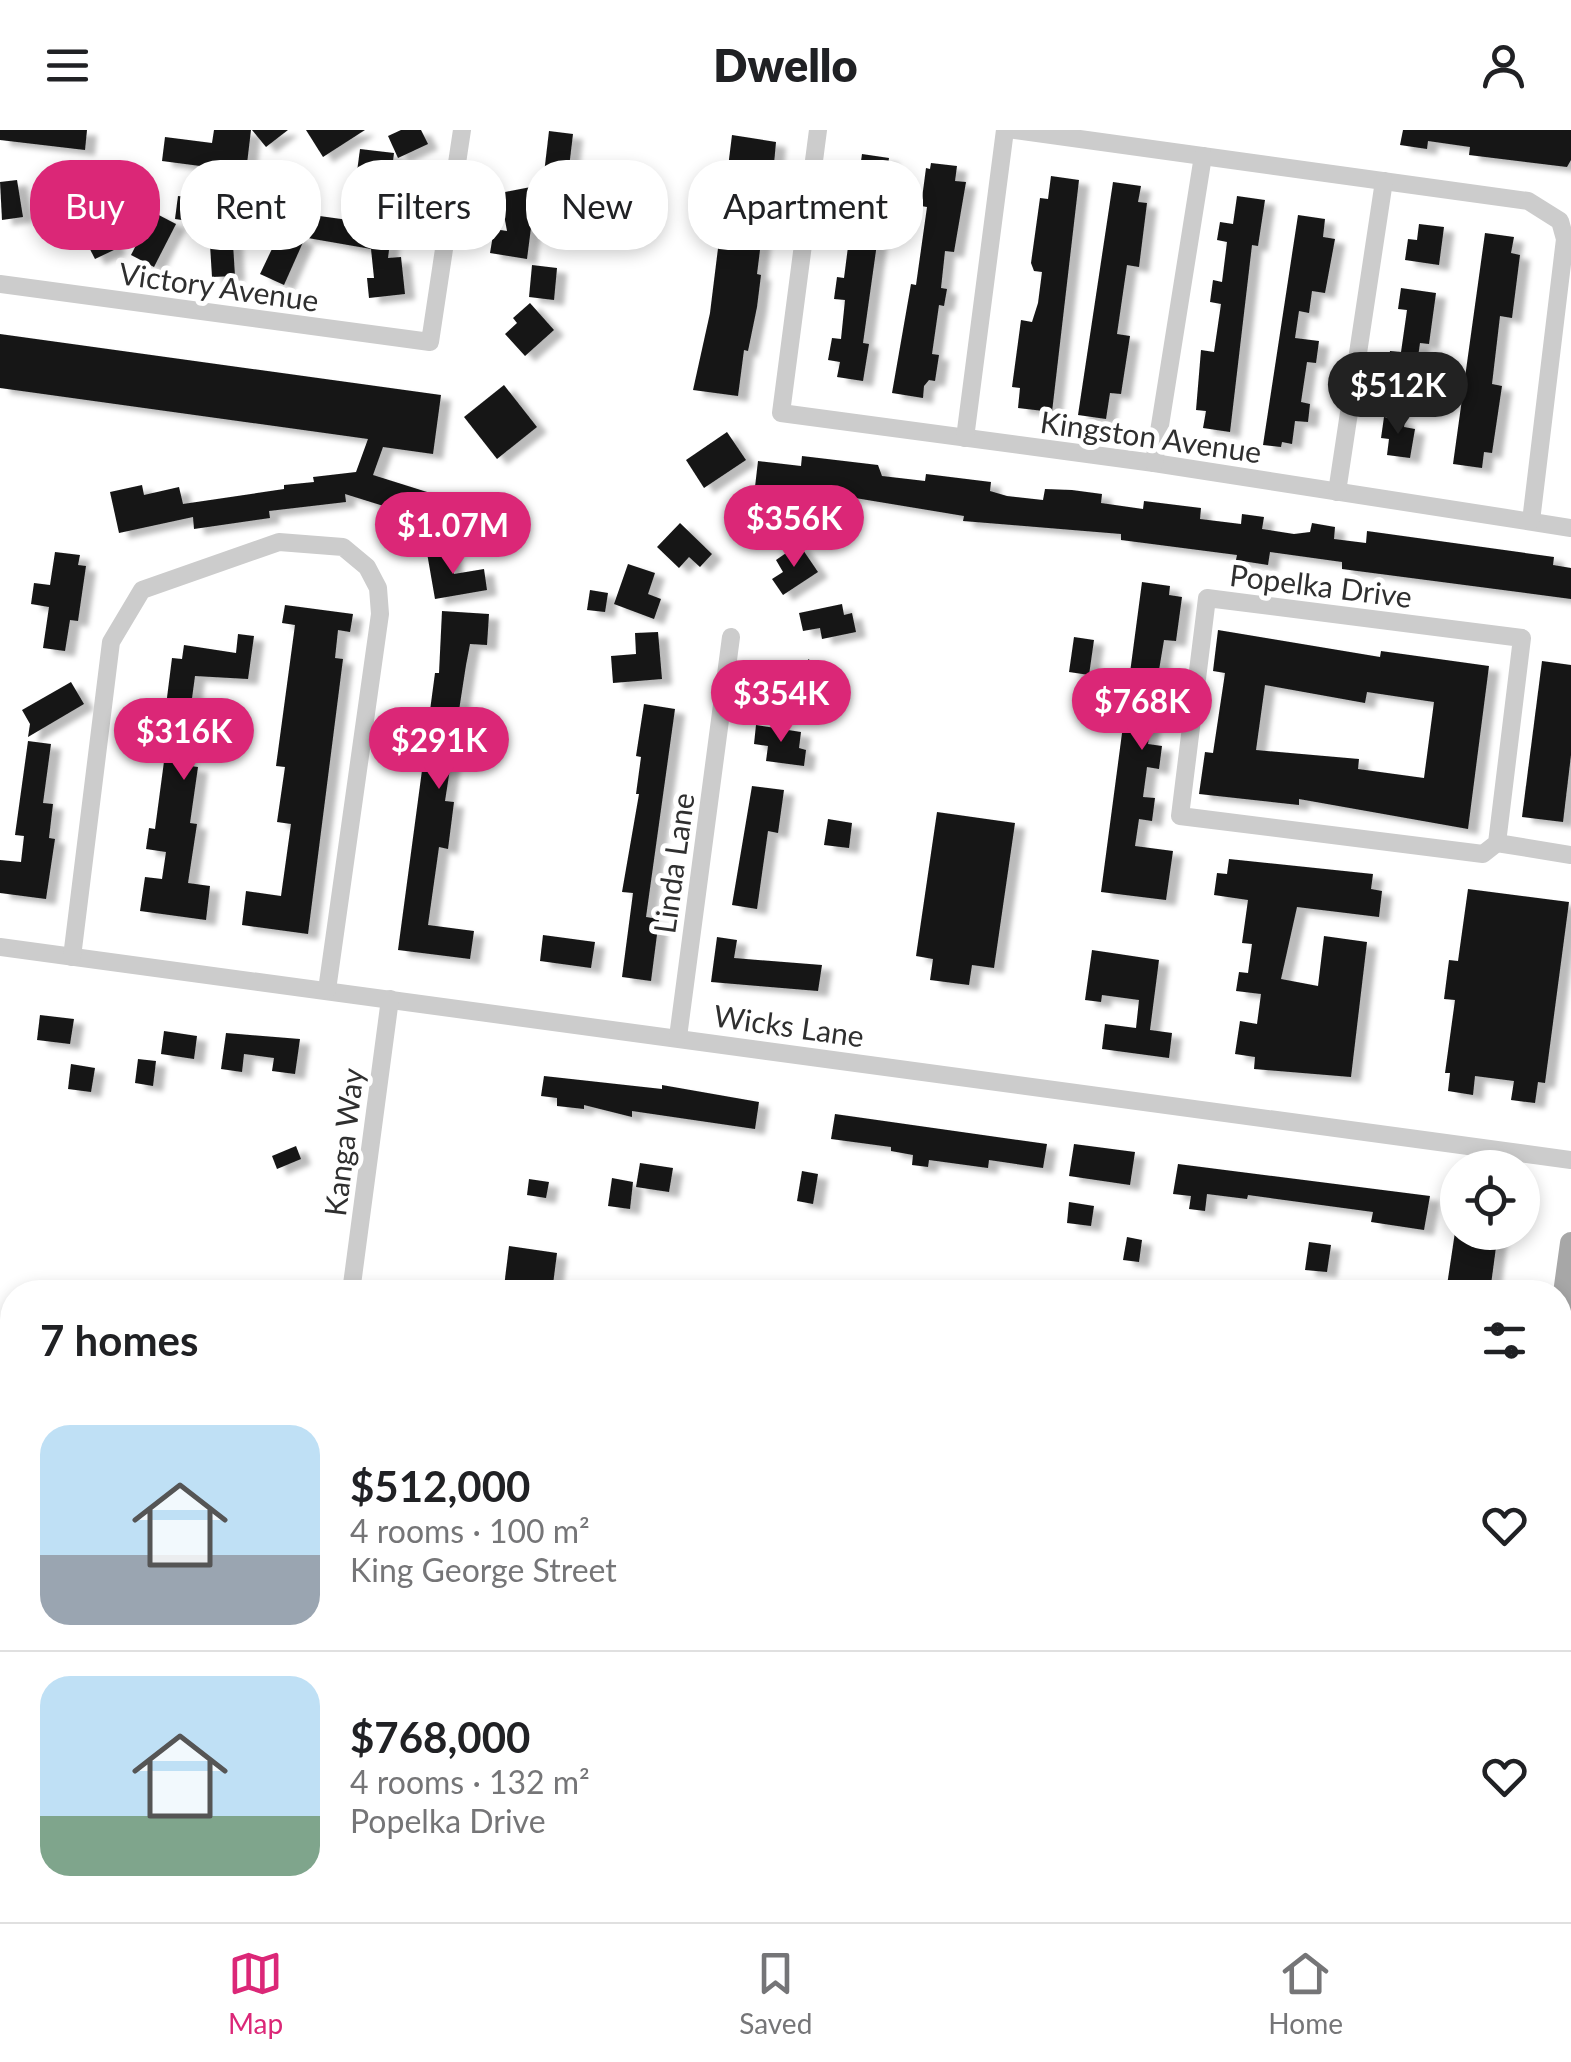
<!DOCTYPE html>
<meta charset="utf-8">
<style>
:root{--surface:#fff;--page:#f2f2f2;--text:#202124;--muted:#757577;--line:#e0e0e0;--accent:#db2777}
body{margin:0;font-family:Lato,sans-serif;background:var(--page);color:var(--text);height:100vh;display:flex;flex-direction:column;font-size:38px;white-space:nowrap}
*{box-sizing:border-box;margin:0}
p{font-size:32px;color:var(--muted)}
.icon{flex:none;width:55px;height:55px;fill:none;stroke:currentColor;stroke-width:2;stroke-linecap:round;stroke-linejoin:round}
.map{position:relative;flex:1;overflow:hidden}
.drawer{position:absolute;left:0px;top:1150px;width:1572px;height:642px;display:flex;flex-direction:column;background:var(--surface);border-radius:40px 40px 0 0;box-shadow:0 5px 15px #0003}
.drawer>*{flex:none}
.guide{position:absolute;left:30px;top:30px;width:1000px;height:90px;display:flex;gap:20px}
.buttons{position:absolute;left:1440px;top:1020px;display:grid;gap:20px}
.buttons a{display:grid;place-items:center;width:100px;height:100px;border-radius:50%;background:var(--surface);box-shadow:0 5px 15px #0003;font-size:50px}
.price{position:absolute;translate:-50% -85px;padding:0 22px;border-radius:35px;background:var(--accent);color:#fff;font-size:32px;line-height:65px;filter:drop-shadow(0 2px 5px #0008)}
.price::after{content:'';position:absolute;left:50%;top:60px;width:30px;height:22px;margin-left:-15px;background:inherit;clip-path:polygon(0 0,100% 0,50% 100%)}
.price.on{background:#222;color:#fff}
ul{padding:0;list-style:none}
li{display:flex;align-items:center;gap:30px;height:250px;padding:0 40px}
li+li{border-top:2px solid var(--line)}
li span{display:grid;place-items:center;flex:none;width:280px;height:200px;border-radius:30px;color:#555}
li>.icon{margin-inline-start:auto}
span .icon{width:120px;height:120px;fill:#fffc;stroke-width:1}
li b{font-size:42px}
h2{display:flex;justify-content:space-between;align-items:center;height:120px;padding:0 40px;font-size:42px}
.pill{padding:0 35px;border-radius:40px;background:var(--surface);box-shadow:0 5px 15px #0003;font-size:35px;line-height:90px}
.pill.on{background:var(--accent);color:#fff}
header{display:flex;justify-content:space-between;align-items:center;height:130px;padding:0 40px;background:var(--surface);font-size:45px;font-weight:800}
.dock{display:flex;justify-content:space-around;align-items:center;height:140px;border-top:2px solid var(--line);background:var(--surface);font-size:28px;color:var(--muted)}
.dock a{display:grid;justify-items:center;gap:5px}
.dock .on{color:var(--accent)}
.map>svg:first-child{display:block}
.building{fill:#161616;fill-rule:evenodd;filter:url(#shadow)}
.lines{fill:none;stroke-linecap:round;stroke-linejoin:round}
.minor{stroke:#ccc;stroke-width:18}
.major{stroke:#a7a7a7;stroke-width:22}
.labels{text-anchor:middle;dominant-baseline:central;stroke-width:10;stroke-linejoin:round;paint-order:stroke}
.street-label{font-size:30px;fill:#2f2f2f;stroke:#fff}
</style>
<header><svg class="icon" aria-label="menu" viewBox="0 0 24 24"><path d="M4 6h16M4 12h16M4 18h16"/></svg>Dwello<svg class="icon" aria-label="person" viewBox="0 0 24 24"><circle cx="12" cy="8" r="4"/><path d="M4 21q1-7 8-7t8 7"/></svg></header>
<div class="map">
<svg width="1571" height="1792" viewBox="0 0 1571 1792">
<defs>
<filter id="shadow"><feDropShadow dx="10" dy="5.5" stdDeviation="2.5" flood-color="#0004"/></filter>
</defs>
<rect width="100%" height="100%" fill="#fff"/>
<g class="building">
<polygon points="0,0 87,0 85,20 0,10"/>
<polygon points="214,0 251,0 246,42 162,31 165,7 212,13"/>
<polygon points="252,0 288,0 266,17"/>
<polygon points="306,0 365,0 323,27"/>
<polygon points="401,0 421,0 428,14 398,28 388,6"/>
<polygon points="1403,0 1571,0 1571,30 1567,37 1469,25 1470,17 1428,11 1427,19 1400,15"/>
<polygon points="549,1 573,4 567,54 543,52"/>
<polygon points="732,5 776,12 769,88 764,88 757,144 761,145 757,177 748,221 744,220 738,266 693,260 710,183"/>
<polygon points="360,19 394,23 389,62 355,57"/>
<polygon points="862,24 889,28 863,213 869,214 863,251 837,247 840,232 828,230 832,208 841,209 845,170 834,169 837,147 844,148 849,109 841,108 852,37 860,38"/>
<polygon points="931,33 957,36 955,51 966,52 954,122 945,121 941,158 947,159 944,176 939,175 932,224 939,225 935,251 929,250 924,256 923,268 892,263 911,154 916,155 927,77 921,76 926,38 930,39"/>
<polygon points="59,38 91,57 72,88 40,69"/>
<polygon points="1051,46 1079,50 1052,282 1018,278 1020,258 1012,257 1021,190 1032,192 1038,173 1042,142 1034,141 1031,133 1040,68 1048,69"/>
<polygon points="17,50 23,87 2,90 0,52"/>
<polygon points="1113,52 1141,56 1138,72 1147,73 1139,137 1127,135 1117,204 1130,206 1121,264 1110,263 1106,289 1078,285"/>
<polygon points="541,55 545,80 533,82 527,129 490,123 494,99 507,101 500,63"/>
<polygon points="178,66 213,70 210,94 175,89"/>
<polygon points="1237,66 1265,70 1258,116 1252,115 1230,302 1203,298 1206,281 1196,280 1201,220 1214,222 1221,174 1210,172 1213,150 1222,152 1227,112 1217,110 1220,92 1233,94"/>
<polygon points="153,82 176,94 154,137 131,125"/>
<polygon points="305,84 392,96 388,128 401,127 405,164 369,168 367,148 374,148 371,119 302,107"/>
<polygon points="1298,85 1325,89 1323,107 1335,109 1325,163 1312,161 1309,183 1299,181 1295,208 1319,211 1316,233 1307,232 1301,272 1310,274 1308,292 1295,291 1292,314 1282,312 1281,317 1263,315"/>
<polygon points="102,90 116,119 95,129 80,100"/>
<polygon points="1419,94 1444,97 1439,135 1405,130 1408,109 1417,110"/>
<polygon points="232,97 235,146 212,147 209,98"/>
<polygon points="281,100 304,110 284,155 260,144"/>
<polygon points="1485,103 1514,107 1511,123 1520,125 1512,188 1500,186 1492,254 1502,256 1492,323 1484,322 1482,338 1453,334"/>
<polygon points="532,135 557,138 554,170 529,167"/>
<polygon points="1401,158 1436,163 1429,214 1420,213 1413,262 1385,258 1390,221 1401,222 1407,180 1398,179"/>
<polygon points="530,173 554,200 525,226 505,204 517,193 513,188"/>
<polygon points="0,204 441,265 433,324 383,317 373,345 443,367 435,392 345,364 346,372 269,381 270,388 194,399 193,387 119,403 110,362 142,355 144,365 179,357 183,374 284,359 284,355 314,352 313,347 356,342 368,309 0,258"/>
<polygon points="504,255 537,297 497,329 464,287"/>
<polygon points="1384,287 1405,290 1404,297 1415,299 1410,328 1387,325 1389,309 1381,308"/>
<polygon points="727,302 746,330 704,358 686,330"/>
<polygon points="802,326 878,335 882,346 908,349 925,351 926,344 991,352 990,361 1007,366 1043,370 1045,359 1072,360 1102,364 1101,373 1143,379 1144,371 1201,378 1200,389 1241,394 1242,384 1264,387 1262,399 1294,404 1310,402 1312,393 1335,397 1334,409 1366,413 1367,401 1554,427 1553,435 1571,438 1571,469 1342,439 1342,432 1270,422 1268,435 1236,430 1237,425 1121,410 1121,404 963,391 964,386 831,364 829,376 785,370 784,378 753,374 758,331 801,336"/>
<polygon points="680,393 712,424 700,437 689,427 679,438 657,417"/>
<polygon points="799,414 818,442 783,465 772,449 783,442 776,430"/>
<polygon points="450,419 454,444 484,439 487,460 435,469 427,423"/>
<polygon points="55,422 80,425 78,435 86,436 78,491 70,490 65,521 43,518 49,477 31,474 34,453 50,455"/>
<polygon points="628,434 655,443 648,464 661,469 654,489 614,474"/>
<polygon points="1142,452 1170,456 1169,465 1182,467 1176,511 1164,510 1159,540 1173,541 1167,588 1152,586 1148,614 1162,616 1159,639 1147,637 1143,667 1155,668 1152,691 1139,689 1135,716 1173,721 1166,770 1101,762"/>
<polygon points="590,460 608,463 605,482 587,480"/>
<polygon points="842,474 844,485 852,483 856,502 822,509 820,498 803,501 799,483"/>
<polygon points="285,475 353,484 350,502 338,500 335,528 343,529 308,804 242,795 246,761 281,766 291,694 277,692 285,637 276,636 295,495 282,493"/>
<polygon points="442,481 489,484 487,515 470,514 466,535 445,671 454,672 448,719 439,717 428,795 474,801 470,829 398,820 435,543 439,543"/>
<path d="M1218,500L1380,527L1381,521L1489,536L1468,699L1299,669V675L1199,664L1205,622L1213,623L1225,543L1213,541ZM1265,555L1365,573L1367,562L1434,572L1424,648L1358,639L1359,629L1256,620Z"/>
<polygon points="658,502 662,549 613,553 611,526 636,524 635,503"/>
<polygon points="238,504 254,506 248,549 195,546 183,635 198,637 190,693 197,694 188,753 210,756 206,790 140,781 145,747 162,749 166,722 146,719 149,698 155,699 165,624 160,623 172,528 182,529 184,515 236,523"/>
<polygon points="1074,507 1094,510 1089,545 1069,542"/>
<polygon points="808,529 830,542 808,580 777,563 793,535 811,542"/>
<polygon points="1542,531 1571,535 1571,625 1563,692 1522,687"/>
<polygon points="71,552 84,574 28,607 30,594 22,580"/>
<polygon points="644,574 675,579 646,787 659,789 651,851 622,847 633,763 622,762 639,664 636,664 641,627 636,626"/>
<polygon points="756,595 801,602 799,618 806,620 804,636 766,631 768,616 754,614"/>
<polygon points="28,611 51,614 43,673 53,674 49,708 55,709 46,769 0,763 0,730 21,732 24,706 15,705"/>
<polygon points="752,656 784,660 778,703 768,701 757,779 732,775"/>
<polygon points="937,682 1015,693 994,838 972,835 969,855 930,850 933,829 916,826"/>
<polygon points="828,689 852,693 849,718 824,715"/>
<polygon points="1229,729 1373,744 1371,759 1382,761 1379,787 1297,777 1281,849 1318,856 1324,806 1367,812 1351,947 1254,939 1255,927 1235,924 1240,891 1257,894 1261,864 1236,861 1239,842 1248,843 1252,814 1242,813 1248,770 1214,765 1217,743 1227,744"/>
<polygon points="1468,759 1569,772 1545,953 1538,952 1535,973 1511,970 1514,951 1475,946 1473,965 1448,961 1450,943 1445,943 1455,870 1444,869 1449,830 1458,831"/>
<polygon points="543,805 595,812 591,838 540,831"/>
<polygon points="717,807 737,810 734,828 822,835 818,861 711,852"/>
<polygon points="1092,820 1159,830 1150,900 1172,903 1169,928 1102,919 1105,894 1136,898 1139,870 1102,865 1101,872 1085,870"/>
<polygon points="40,885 74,889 70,914 37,910"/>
<polygon points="164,901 197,906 194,929 161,924"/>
<polygon points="226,903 300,909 295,944 272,941 274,928 244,924 242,942 221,939"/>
<polygon points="138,929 156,931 153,956 135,953"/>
<polygon points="71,934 95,938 91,962 68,959"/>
<polygon points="544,946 662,959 662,955 759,972 755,999 632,981 632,987 584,975 584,979 557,976 557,968 541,966"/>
<polygon points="835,984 1047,1014 1043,1038 989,1030 988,1038 929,1030 928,1037 912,1035 913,1025 891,1021 891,1017 831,1009"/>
<polygon points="1074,1014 1135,1022 1130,1055 1069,1046"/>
<polygon points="296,1016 301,1029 277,1039 272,1026"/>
<polygon points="640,1033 673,1038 669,1062 636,1057"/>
<polygon points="1178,1034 1430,1066 1424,1100 1371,1092 1373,1082 1248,1065 1247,1069 1207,1064 1205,1081 1189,1079 1191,1066 1173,1064"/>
<polygon points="802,1041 818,1044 813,1074 797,1071"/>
<polygon points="612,1048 633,1052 630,1079 608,1076"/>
<polygon points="529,1049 549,1052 546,1068 527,1065"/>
<polygon points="1069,1072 1094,1076 1091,1096 1067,1093"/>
<polygon points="1455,1102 1498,1102 1490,1162 1446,1162"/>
<polygon points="1127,1107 1142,1110 1139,1132 1123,1130"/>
<polygon points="1309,1112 1331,1115 1327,1142 1305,1140"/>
<polygon points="509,1116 557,1123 552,1162 504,1157"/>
</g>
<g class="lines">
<g class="minor">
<polyline points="818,0 781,283 1154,333 1571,398"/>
<polyline points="1015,0 1528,71 1560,91 1565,109 1531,391"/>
<polyline points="0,154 430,212 462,0"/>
<polyline points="965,308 1005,0"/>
<polyline points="1154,333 1203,26"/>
<polyline points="1337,362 1384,51"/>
<polyline points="1497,713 1522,508 1207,468 1180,686 1483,724 1497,713 1571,725"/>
<polyline points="0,817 1571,1030"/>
<polyline points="72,827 111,512 142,460 279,412 343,417 367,437 378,458 380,484 327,860"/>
<polyline points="678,907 731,507"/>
<polyline points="351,1162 390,869"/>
<polyline points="0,1591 12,1491"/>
<polyline points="177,1792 178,1780"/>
<polyline points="527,1792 529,1780"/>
</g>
<g class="major">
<polyline points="1560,1192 1571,1113"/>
<polyline points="1482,1792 1483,1780"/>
</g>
</g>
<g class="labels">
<g class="street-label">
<text transform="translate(219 156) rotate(8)">Victory Avenue</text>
<text transform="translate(1151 306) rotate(8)">Kingston Avenue</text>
<text transform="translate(1321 455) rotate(7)">Popelka Drive</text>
<text transform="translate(673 733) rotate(-82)">Linda Lane</text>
<text transform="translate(789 895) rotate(8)">Wicks Lane</text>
<text transform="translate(343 1012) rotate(-83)">Kanga Way</text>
</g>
</g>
</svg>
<div class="buttons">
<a><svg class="icon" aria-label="locate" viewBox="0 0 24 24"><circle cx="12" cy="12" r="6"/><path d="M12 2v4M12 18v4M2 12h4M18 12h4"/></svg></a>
</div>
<b class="price on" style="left:1398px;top:307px">$512K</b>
<b class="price" style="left:794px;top:440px">$356K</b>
<b class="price" style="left:453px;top:447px">$1.07M</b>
<b class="price" style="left:781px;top:615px">$354K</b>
<b class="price" style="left:1142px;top:623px">$768K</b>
<b class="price" style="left:184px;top:653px">$316K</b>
<b class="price" style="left:439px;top:662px">$291K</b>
<div class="guide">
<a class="pill on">Buy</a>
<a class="pill">Rent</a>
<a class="pill">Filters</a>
<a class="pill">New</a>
<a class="pill">Apartment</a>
</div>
<section class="drawer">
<h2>7 homes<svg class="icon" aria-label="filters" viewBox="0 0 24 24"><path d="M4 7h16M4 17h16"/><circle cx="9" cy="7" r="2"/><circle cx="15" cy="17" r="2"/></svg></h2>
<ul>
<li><span style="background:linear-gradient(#bfe0f5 65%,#9aa5b1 0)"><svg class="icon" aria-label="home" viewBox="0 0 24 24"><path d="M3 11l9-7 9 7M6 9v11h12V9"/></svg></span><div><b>$512,000</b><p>4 rooms · 100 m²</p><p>King George Street</p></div><svg class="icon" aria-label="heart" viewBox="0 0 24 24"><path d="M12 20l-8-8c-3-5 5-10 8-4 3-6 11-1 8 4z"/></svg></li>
<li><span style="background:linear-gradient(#bfe0f5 70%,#7fa58c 0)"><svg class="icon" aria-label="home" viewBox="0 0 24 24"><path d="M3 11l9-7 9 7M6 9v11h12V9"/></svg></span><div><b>$768,000</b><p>4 rooms · 132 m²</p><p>Popelka Drive</p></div><svg class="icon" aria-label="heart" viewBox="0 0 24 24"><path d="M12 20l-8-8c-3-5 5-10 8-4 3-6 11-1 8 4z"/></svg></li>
</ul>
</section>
</div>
<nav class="dock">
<a class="on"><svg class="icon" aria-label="map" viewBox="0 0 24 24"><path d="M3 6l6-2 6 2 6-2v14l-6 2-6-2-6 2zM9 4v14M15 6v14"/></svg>Map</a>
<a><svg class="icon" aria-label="saved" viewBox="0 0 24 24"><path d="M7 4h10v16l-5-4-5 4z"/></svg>Saved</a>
<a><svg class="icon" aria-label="home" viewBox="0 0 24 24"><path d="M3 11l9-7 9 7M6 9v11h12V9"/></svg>Home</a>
</nav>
